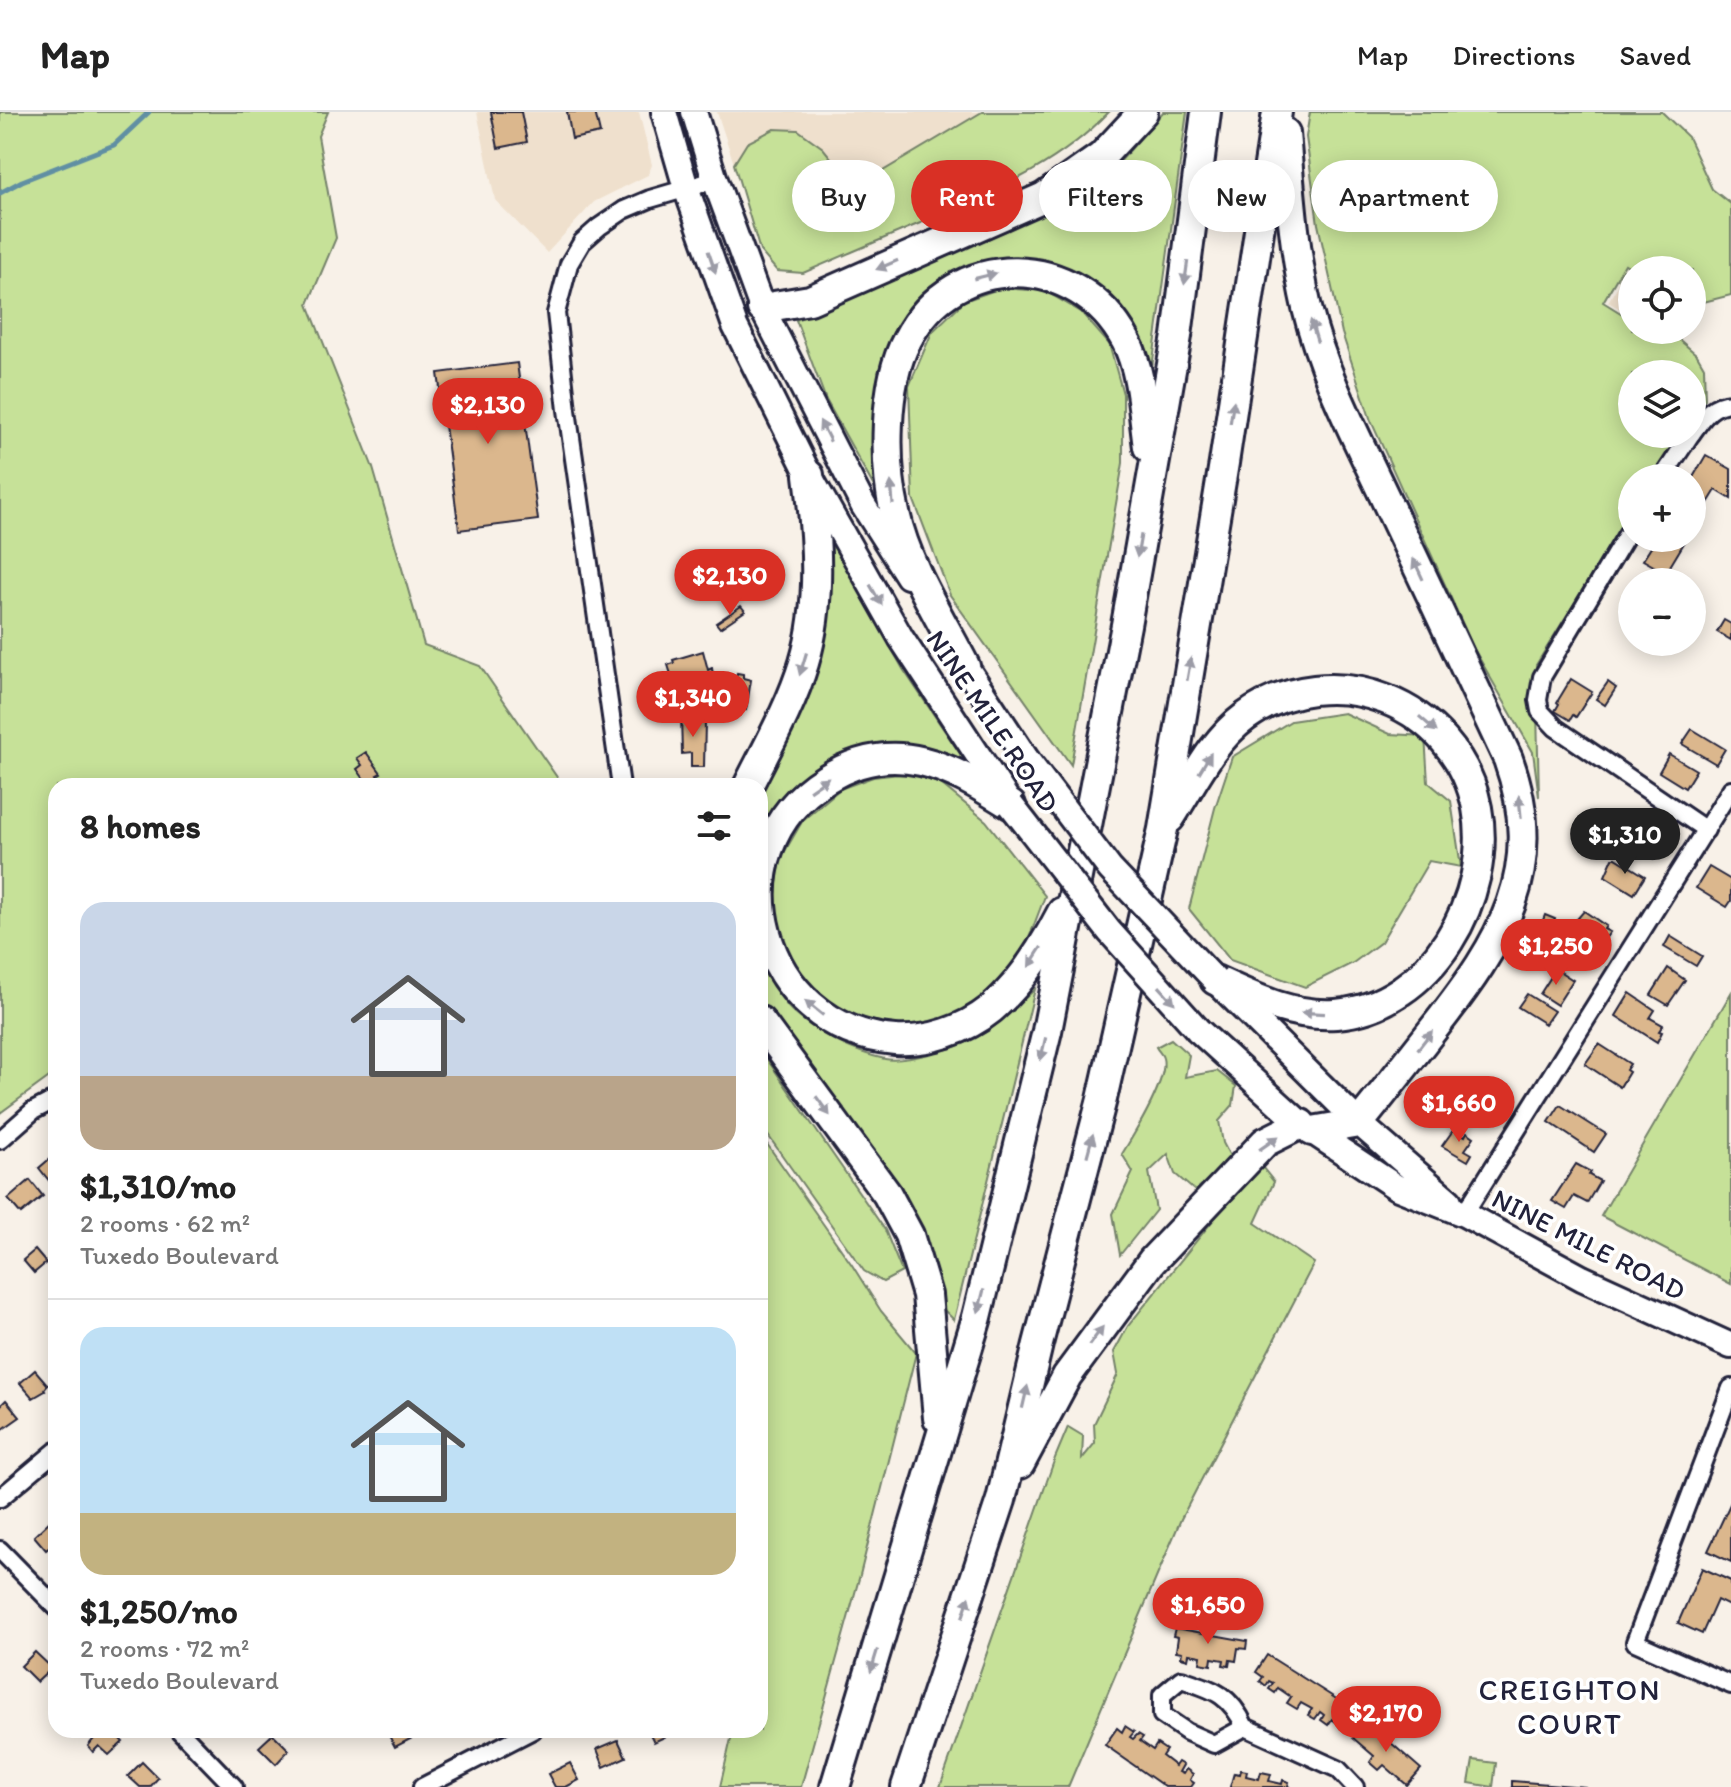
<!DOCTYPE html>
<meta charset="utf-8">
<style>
:root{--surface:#fff;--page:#f6f6f6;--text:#222;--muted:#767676;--line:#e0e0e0;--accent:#d93025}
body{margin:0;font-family:Itim,sans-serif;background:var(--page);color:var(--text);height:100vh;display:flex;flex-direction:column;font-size:30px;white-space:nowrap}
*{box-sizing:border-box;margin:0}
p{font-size:26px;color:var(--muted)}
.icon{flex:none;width:44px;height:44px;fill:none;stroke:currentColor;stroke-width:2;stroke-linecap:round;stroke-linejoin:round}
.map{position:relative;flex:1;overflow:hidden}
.details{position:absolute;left:48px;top:666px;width:720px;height:960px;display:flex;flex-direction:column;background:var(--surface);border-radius:24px;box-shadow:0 4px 20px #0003}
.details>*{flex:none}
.banner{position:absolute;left:792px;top:48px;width:760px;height:72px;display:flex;gap:16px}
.fabs{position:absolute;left:1618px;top:144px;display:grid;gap:16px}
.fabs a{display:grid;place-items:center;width:88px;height:88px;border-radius:50%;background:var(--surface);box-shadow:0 4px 20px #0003;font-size:40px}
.price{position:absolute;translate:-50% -68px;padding:0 18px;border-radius:28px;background:var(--accent);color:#fff;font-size:26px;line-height:52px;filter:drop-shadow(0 2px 4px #0008)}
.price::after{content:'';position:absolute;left:50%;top:48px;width:24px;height:18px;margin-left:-12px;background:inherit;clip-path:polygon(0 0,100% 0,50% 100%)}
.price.on{background:#222;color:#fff}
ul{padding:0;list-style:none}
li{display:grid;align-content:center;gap:16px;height:424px;padding:0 32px}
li+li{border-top:2px solid var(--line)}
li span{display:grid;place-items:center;height:248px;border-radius:24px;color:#555}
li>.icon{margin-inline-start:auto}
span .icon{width:144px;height:144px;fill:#fffc;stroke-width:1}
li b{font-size:34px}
h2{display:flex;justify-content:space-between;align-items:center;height:96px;padding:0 32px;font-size:34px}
.chip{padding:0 28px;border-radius:36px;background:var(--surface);box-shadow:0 4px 20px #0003;font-size:28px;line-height:72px}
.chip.on{background:var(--accent);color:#fff}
header{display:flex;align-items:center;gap:48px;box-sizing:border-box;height:112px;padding:0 40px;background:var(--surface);border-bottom:2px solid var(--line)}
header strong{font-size:38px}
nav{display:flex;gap:44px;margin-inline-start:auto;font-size:28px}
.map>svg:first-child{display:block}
.built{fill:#efe0cd}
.green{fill:#c6e198;stroke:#74826a;stroke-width:2}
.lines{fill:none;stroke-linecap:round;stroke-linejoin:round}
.stream{stroke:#608fa3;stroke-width:5}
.building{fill:#dbb78d;stroke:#22223b;stroke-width:2}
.street-casing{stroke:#22223b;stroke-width:22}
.primary-casing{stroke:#22223b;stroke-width:30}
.highway-casing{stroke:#22223b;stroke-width:34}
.street{stroke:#fff;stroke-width:16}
.primary{stroke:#fff;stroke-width:24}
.highway{stroke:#fff;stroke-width:28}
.primary-bridge-casing{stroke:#22223b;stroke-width:30;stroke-linecap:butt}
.primary-bridge{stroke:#fff;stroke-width:24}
.oneway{fill:#9c9ca7}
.labels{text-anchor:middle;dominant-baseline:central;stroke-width:7;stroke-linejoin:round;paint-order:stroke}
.street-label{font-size:28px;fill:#22223b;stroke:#fff}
.neighbourhood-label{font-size:30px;letter-spacing:2px;fill:#22223b;stroke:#fff}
</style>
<header>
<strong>Map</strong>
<nav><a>Map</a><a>Directions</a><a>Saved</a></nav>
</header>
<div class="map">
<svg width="1731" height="1675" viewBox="0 0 1731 1675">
<rect width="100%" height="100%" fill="#f8f1e8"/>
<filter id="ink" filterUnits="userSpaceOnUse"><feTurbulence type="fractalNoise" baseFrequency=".0125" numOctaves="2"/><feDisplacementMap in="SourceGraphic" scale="16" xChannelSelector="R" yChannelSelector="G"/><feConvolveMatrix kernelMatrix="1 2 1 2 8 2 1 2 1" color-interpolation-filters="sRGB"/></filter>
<g filter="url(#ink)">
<g class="built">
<polygon points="477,0 639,0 652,53 648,63 594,90 547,141 495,88"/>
<polygon points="717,0 982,0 871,66 851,72 823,36 747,31 734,52"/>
<polygon points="1626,160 1632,164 1632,204 1608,190"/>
</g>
<g class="green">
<polygon points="0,0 328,0 318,24 336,126 308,192 373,356 424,533 480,554 563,674 56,674 56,960 0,1001"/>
<path d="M982,0H1109C1058,53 1001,76 935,105C891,123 847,142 803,161L777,159L760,139L734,52L747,31L774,17L798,18L823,36L852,72L871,66Z"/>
<path d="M1163,0H1187L1152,256H1145C1140,236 1135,217 1123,200C1086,145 1007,130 949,163C925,177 902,205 890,231C875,261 879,346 878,382L826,288L796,208L1008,118L1082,81L1118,52Z"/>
<polygon points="1310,0 1662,0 1688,25 1712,77 1731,92 1731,183 1692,193 1692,158 1635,158 1625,152 1603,190 1632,208 1632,218 1668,218 1697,243 1704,255 1705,287 1692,306 1692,262 1632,262 1632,322 1681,322 1653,366 1632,366 1632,398 1536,553 1539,685 1533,640 1474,537 1371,309 1342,221 1318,112 1306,25"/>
<polygon points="1001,176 1045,179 1081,200 1109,232 1123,282 1123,351 1071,653 950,483 913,386 909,274 932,220 964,189"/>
<polygon points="828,424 903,557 969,655 861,638 830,649 791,677 763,715 760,726 760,677"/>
<polygon points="1344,601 1390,622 1425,624 1428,670 1451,689 1461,755 1429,749 1381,830 1353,851 1305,875 1230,848 1189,797 1215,696 1232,645 1291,609"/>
<polygon points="908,661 941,672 986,709 1045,784 1029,826 1006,864 968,900 928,915 889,916 850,906 810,878 784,843 773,795 781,746 803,708 840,677 873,665"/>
<path d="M760,841C768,860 777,885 793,900C818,922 852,940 885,947C904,951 956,936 974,927C997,915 1016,895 1035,877L954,1208L941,1195L883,1053L760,891Z"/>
<polygon points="1731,881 1731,1172 1601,1104"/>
<path d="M1171,927L1189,943L1185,965L1217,959L1236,974L1233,993L1219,1009L1223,1031L1231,1046L1195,1079L1175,1062L1168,1042L1149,1060L1156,1098L1120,1143L1113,1102L1133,1060L1122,1042C1133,1024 1169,967 1163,946C1162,942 1158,939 1156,935Z"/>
<polygon points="760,937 885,1118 902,1160 883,1170 864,1159 760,1012"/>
<polygon points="760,1022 852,1153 881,1199 916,1241 860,1463 801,1675 720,1675 733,1618 760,1618"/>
<polygon points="1259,1051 1274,1070 1255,1111 1314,1151 1181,1407 1068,1675 940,1675 1055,1346 1068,1315 1083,1324 1082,1347 1095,1331 1094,1312 1118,1262 1114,1240 1128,1214"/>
<polygon points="1473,1648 1496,1651 1493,1675 1469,1671"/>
</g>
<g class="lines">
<polyline class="stream" points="0,81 22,69 114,33 149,0"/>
</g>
<g class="building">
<polygon points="491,0 521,0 527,30 498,36"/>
<polygon points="567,0 595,0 600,21 572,27"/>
<polygon points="517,251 538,408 459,418 438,261"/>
<polygon points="1706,343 1731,357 1731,387 1716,378 1692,417 1692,367"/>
<polygon points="1657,426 1687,426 1666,461 1643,448"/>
<polygon points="741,494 745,499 720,516 716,511"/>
<polygon points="1724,508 1731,512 1731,528 1717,520"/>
<polygon points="703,539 708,558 712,556 714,570 729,564 736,565 737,561 743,562 743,566 751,568 746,598 723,594 726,581 681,597 672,575 675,575 668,553 674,551 673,548"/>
<polygon points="1571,567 1592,580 1576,605 1573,603 1570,608 1555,599 1559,592 1557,590"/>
<polygon points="1608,570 1616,576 1605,593 1596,587"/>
<polygon points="681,601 697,601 697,609 705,609 704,655 691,655 691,641 682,642"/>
<polygon points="1692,617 1725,637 1716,652 1682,632"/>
<polygon points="366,640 381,661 377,663 385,674 369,674 357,657 362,653 357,646"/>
<polygon points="1669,642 1696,658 1685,676 1659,660"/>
<polygon points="1637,713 1665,731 1654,747 1626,730"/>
<polygon points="1613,746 1616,746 1645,764 1634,782 1605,764"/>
<polygon points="1709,755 1731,768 1731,789 1727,795 1696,776"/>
<polygon points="1584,799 1606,814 1604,817 1610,820 1602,831 1598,829 1596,833 1570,815"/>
<polygon points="1545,803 1555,807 1548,824 1538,821"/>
<polygon points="1670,824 1702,844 1696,854 1664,835"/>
<polygon points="1668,856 1685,868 1668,893 1651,883"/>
<polygon points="1556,857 1573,868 1557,893 1540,882"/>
<polygon points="1630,881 1655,898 1650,906 1663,913 1659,919 1662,920 1657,930 1616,904"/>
<polygon points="1527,882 1554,899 1545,912 1518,895"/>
<polygon points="1599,932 1630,952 1626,958 1629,960 1620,975 1585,952"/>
<polygon points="1560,993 1606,1022 1594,1040 1549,1010"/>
<polygon points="1454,1017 1465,1024 1467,1020 1474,1025 1465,1038 1472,1042 1468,1049 1442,1034"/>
<polygon points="54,1043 56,1067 51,1071 39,1056"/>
<polygon points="1576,1052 1591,1060 1589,1063 1600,1069 1587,1091 1574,1084 1566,1097 1552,1089"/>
<polygon points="30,1068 43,1084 21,1102 8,1087"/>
<polygon points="35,1138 46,1151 34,1161 23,1148"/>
<polygon points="35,1258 48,1273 44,1278 45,1279 33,1286 20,1271"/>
<polygon points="6,1288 20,1305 3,1317 0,1314 0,1294"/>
<polygon points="1731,1390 1731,1450 1708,1439"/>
<polygon points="51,1408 56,1414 56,1430 46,1438 34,1424"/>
<polygon points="1702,1456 1731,1469 1731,1495 1717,1488 1702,1522 1678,1511"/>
<polygon points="1175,1516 1247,1529 1246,1537 1238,1536 1236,1549 1230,1548 1229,1554 1223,1553 1224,1548 1212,1546 1211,1553 1200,1551 1201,1544 1189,1542 1188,1547 1181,1545 1182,1540 1176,1539 1178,1525 1173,1524"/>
<polygon points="35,1540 52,1556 37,1570 21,1554"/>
<polygon points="1267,1543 1346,1593 1336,1610 1332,1607 1328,1613 1321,1608 1324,1603 1320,1600 1315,1607 1308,1603 1312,1597 1301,1591 1297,1597 1287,1591 1291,1585 1278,1576 1275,1581 1269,1577 1273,1571 1269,1569 1266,1574 1260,1569 1263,1565 1256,1560"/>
<polygon points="1367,1610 1421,1657 1407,1673 1384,1653 1379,1658 1370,1650 1374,1644 1353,1626"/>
<polygon points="1125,1614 1134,1620 1130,1625 1133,1627 1138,1622 1143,1625 1140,1629 1153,1638 1157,1632 1166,1638 1162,1644 1175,1654 1178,1650 1183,1653 1179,1660 1183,1662 1186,1657 1193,1662 1190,1668 1194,1671 1191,1675 1165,1675 1105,1633 1117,1616 1122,1620"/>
<polygon points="101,1618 111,1618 123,1630 109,1643 99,1634 93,1640 88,1634"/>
<polygon points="386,1618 413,1618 416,1624 395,1635"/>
<polygon points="648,1618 674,1618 675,1620 654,1630"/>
<polygon points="273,1622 289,1638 276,1652 259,1635"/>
<polygon points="618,1628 626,1645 604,1655 597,1637"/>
<polygon points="142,1650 158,1666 150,1675 140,1675 128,1664"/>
<polygon points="570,1651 579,1668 566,1675 555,1675 548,1662"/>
<polygon points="1241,1658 1247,1659 1246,1664 1259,1667 1261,1660 1271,1662 1269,1669 1282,1672 1283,1668 1289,1670 1288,1674 1291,1675 1230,1675 1234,1661 1240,1662"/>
<polygon points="1512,1669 1586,1675 1512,1675"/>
</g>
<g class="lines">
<defs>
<g id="street">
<path d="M1692,321C1703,306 1711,292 1731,291"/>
<polyline points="1662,366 1691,322"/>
<polyline points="1632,414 1542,565 1538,588 1540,599 1556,616 1706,718"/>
<polyline points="621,674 567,298 556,201 569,152 582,130 599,115 624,98 650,87 715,68"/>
<polyline points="0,1028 33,999 56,987"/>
<polyline points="1464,1102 1731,677"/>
<polyline points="1731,1276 1635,1530 1731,1573"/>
<polyline points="0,1386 56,1339"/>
<polyline points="0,1438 56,1495"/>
<path d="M1245,1615L1214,1632L1187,1620L1162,1603V1583L1181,1567C1214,1578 1230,1582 1245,1615L1338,1657L1355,1675"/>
<polyline points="179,1618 234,1675"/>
<polyline points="422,1675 533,1618"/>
</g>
<g id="primary">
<polyline points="664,0 686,76 735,214 809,363 901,526 1010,692"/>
<polyline points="694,0 715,68 762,196 863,393 908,464"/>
<polyline points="956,540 1027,648"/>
<polyline points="1220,873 1359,1011 1449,1089"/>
<polyline points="1198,918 1301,1012 1396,1075 1464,1102 1582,1166 1731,1234"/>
</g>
<g id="highway">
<path d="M1285,21C1290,79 1294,139 1307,196C1323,263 1357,326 1386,388C1427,474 1468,561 1508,647C1548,758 1501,831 1435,915C1410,947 1385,979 1359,1011L1312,1019"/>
<polyline points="762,196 810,188 1044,85 1101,45 1143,0"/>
<path d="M965,554C941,507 906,453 895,401C884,353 883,272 907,228C954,136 1078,139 1126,229C1142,260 1143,301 1148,335"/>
<path d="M748,674C768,634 791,594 804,551C822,491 817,425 809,363"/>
<path d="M1011,693C951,655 895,623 826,667C709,740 760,918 895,928C929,930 965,918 991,897C1022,871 1044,835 1062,800"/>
<path d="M1170,706C1193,671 1211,630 1245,605C1331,542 1457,591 1477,696C1494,784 1431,895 1336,902C1292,905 1254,886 1215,868"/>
<polyline points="760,909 887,1082 909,1123 927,1183 938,1306"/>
<polyline points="1020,1352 1067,1264 1152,1149 1265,1030 1301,1012"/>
<polyline points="835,1675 977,1205 1047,919 1126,513 1177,224 1206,0"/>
<polyline points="906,1675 1001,1388 1038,1232 1102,987 1163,717 1224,351 1277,0"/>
</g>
</defs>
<use href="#street" class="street-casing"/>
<use href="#primary" class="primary-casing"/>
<use href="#highway" class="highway-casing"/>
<use href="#street" class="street"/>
<use href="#primary" class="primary"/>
<use href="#highway" class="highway"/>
<defs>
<g id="primary-bridge">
<polyline points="1027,648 1110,757 1215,868"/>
<polyline points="1011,693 1109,819 1198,918"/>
</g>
</defs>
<use href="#primary-bridge" class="primary-bridge-casing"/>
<use href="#primary-bridge" class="primary-bridge"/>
</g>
<defs><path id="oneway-solid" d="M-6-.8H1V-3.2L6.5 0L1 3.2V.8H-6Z" transform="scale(2)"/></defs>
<g class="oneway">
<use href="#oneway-solid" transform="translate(712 150) rotate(71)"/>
<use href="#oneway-solid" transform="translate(887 153) rotate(157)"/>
<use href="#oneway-solid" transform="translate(1186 161) rotate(98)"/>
<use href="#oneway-solid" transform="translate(985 164) rotate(-14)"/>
<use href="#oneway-solid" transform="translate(1314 219) rotate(-107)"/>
<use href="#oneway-solid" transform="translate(1232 300) rotate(-81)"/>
<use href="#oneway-solid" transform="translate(825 319) rotate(-117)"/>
<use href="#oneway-solid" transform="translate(892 381) rotate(-95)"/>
<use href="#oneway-solid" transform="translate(1139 434) rotate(100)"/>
<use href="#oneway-solid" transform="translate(1418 457) rotate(-115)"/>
<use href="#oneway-solid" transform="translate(876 483) rotate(60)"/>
<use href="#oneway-solid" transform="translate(803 552) rotate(107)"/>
<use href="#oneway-solid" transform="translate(1189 557) rotate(-80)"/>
<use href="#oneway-solid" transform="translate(1428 612) rotate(41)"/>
<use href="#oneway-solid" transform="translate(1205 651) rotate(-59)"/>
<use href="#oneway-solid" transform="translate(819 672) rotate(-35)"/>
<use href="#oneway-solid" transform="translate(1520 695) rotate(-96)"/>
<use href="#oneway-solid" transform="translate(1035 845) rotate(123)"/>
<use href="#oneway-solid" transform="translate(1167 883) rotate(48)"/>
<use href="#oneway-solid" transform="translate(814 896) rotate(-141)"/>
<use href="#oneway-solid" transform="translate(1313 901) rotate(-177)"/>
<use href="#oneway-solid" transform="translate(1425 928) rotate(-52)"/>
<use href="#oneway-solid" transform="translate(1043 937) rotate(103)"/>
<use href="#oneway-solid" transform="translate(823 994) rotate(54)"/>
<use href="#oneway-solid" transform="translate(1269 1031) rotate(-35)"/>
<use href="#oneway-solid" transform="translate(1090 1033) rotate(-75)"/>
<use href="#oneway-solid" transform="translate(981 1189) rotate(104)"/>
<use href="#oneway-solid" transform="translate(1096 1224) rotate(-53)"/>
<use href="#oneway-solid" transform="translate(1025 1285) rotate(-77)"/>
<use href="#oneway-solid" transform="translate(966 1495) rotate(-72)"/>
<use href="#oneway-solid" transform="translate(874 1549) rotate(107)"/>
</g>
</g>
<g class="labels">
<g class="street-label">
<text transform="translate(993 609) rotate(56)">NINE MILE ROAD</text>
<text transform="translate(1589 1132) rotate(27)">NINE MILE ROAD</text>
</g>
<g class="neighbourhood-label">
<text x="1570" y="1577">CREIGHTON<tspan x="1570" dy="34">COURT</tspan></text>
</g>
</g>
</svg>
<div class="fabs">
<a><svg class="icon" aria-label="locate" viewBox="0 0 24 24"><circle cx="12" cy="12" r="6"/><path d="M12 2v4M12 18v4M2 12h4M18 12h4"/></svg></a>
<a><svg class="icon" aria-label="layers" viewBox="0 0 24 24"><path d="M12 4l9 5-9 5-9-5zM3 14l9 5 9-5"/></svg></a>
<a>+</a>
<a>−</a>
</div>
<b class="price" style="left:488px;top:334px">$2,130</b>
<b class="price" style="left:730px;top:505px">$2,130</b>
<b class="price" style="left:693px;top:627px">$1,340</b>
<b class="price on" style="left:1625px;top:764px">$1,310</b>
<b class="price" style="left:1556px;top:875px">$1,250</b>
<b class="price" style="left:1459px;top:1032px">$1,660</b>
<b class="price" style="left:1208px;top:1534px">$1,650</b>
<b class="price" style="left:1386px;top:1642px">$2,170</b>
<div class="banner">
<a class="chip">Buy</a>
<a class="chip on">Rent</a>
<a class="chip">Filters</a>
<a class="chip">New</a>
<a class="chip">Apartment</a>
</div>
<section class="details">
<h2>8 homes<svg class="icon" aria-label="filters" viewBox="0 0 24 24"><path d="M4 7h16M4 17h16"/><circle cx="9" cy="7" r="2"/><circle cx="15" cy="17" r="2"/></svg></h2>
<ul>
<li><span style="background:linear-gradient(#c9d6e8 70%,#b9a48a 0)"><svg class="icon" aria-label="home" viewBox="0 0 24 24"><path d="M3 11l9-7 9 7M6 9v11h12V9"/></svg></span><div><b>$1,310/mo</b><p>2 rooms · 62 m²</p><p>Tuxedo Boulevard</p></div></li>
<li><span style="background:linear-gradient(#bfe0f5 75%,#c2b280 0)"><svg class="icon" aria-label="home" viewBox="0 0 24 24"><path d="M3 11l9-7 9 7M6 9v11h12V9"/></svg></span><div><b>$1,250/mo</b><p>2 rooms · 72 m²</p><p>Tuxedo Boulevard</p></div></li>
</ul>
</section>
</div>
